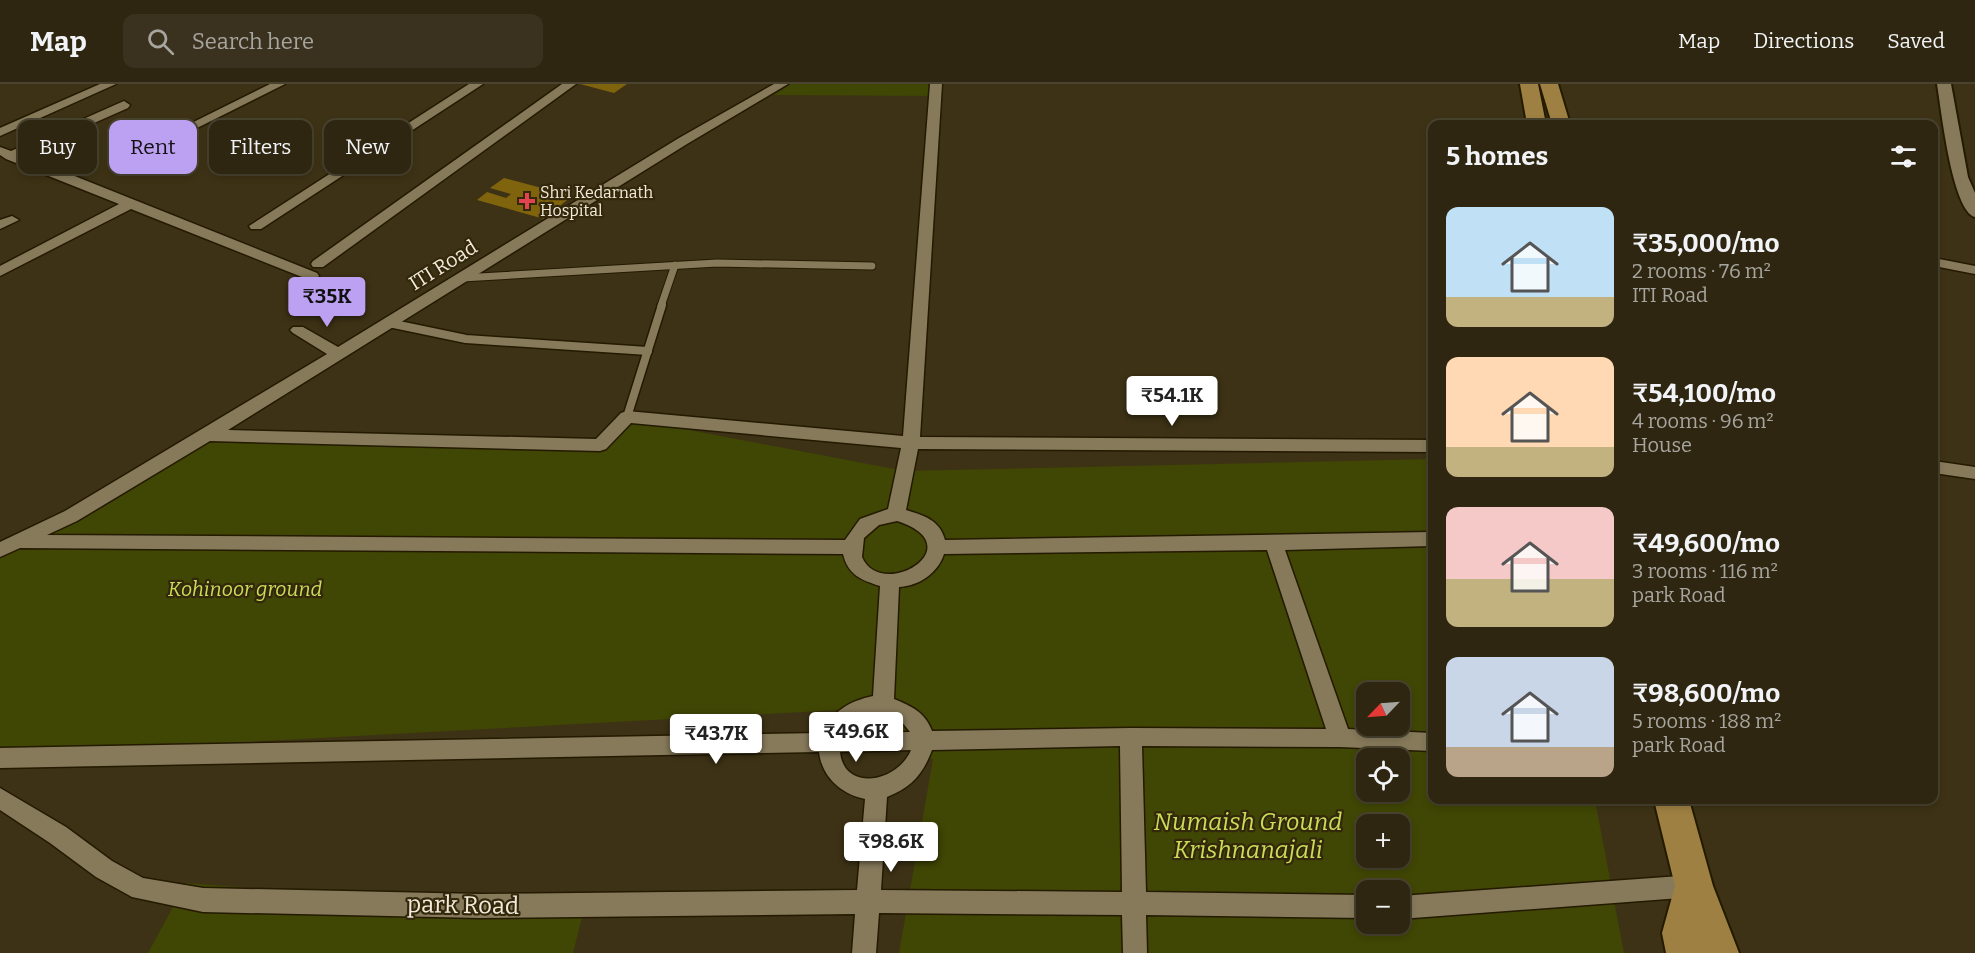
<!DOCTYPE html>
<meta charset="utf-8">
<style>
:root{--surface:#2e2610;--page:#3a321e;--text:#f1f3f6;--muted:#a7a59f;--line:#494330;--accent:#bca0f2}
body{margin:0;font-family:Bitter,serif;background:var(--page);color:var(--text);height:100vh;display:flex;flex-direction:column;font-size:22px;white-space:nowrap}
*{box-sizing:border-box;margin:0}
p{font-size:20px;color:var(--muted)}
.icon{flex:none;width:33px;height:33px;fill:none;stroke:currentColor;stroke-width:2;stroke-linecap:round;stroke-linejoin:round}
.map{position:relative;flex:1;overflow:hidden}
.drawer{position:absolute;left:1428px;top:36px;width:510px;height:684px;display:flex;flex-direction:column;background:var(--surface);border-radius:12px;box-shadow:0 3px 9px #0003,0 0 0 2px var(--line)}
.drawer>*{flex:none}
.hud{position:absolute;left:18px;top:36px;width:570px;height:54px;display:flex;gap:12px}
.needle{width:39px;rotate:245deg}
.tools{position:absolute;left:1356px;top:598px;display:grid;gap:12px}
.tools a{display:grid;place-items:center;width:54px;height:54px;border-radius:12px;background:var(--surface);box-shadow:0 3px 9px #0003,0 0 0 2px var(--line);font-size:30px}
.price{position:absolute;translate:-50% -51px;padding:0 14px;border-radius:6px;background:#fff;color:#222;font-size:20px;line-height:39px;filter:drop-shadow(0 2px 3px #0008)}
.price::after{content:'';position:absolute;left:50%;top:36px;width:18px;height:14px;margin-left:-9px;background:inherit;clip-path:polygon(0 0,100% 0,50% 100%)}
.price.active{background:var(--accent);color:#111}
ul{padding:0;list-style:none}
li{display:flex;align-items:center;gap:18px;height:150px;padding:0 18px}
li span{display:grid;place-items:center;flex:none;width:168px;height:120px;border-radius:12px;color:#555}
li>.icon{margin-inline-start:auto}
span .icon{width:72px;height:72px;fill:#fffc;stroke-width:1}
li b{font-size:26px}
h2{display:flex;justify-content:space-between;align-items:center;height:72px;padding:0 18px;font-size:26px}
.pill{padding:0 21px;border-radius:12px;background:var(--surface);box-shadow:0 3px 9px #0003,0 0 0 2px var(--line);font-size:21px;line-height:54px}
.pill.active{background:var(--accent);color:#111}
header{display:flex;align-items:center;gap:36px;box-sizing:border-box;height:84px;padding:0 30px;background:var(--surface);border-bottom:2px solid var(--line)}
header strong{font-size:28px}
nav{display:flex;gap:33px;margin-inline-start:auto;font-size:21px}
.search{width:420px;height:54px;background:var(--page);display:flex;align-items:center;gap:15px;box-sizing:border-box;padding:0 21px;border-radius:12px;color:var(--muted);font-size:22px}
.map>svg:first-child{display:block}
.green{fill:#404604;fill-rule:evenodd}
.building{fill:#7f630d}
.lines{fill:none;stroke-linecap:round;stroke-linejoin:round}
.service-far1-casing{stroke:#241a00;stroke-width:9}
.service-casing{stroke:#241a00;stroke-width:11}
.minor-casing{stroke:#241a00;stroke-width:3}
.tertiary-casing{stroke:#241a00;stroke-width:4}
.primary-casing{stroke:#241a00;stroke-width:4}
.service-far1{stroke:#877a5b;stroke-width:7}
.service{stroke:#877a5b;stroke-width:8}
.minor{fill:#877a5b;fill-rule:evenodd}
.tertiary{fill:#877a5b;fill-rule:evenodd}
.primary{fill:#9e8042;fill-rule:evenodd}
.health-dot{fill:#e0444e;stroke:#33280b;stroke-width:2}
.labels{text-anchor:middle;dominant-baseline:central;stroke-width:4.5;stroke-linejoin:round;paint-order:stroke}
.far-poi-label{font-size:16px;fill:#f2ebda;stroke:#33280b;text-anchor:start}
.street-label{font-size:20px;fill:#f2ebda;stroke:#33280b}
.park-label{font-size:20px;font-style:italic;fill:#cbdc58;stroke:#33280b}
.near-park-label{font-size:24px;font-style:italic;fill:#cbdc58;stroke:#33280b}
.near-street-label{font-size:24px;fill:#f2ebda;stroke:#33280b}
</style>
<header>
<strong>Map</strong>
<div class="search"><svg class="icon" aria-label="search" viewBox="0 0 24 24"><circle cx="10" cy="10" r="6"/><path d="M15 15l6 6"/></svg>Search here</div>
<nav><a>Map</a><a>Directions</a><a>Saved</a></nav>
</header>
<div class="map">
<svg width="1975" height="869" viewBox="0 0 1975 869">
<rect width="100%" height="100%" fill="#3d3215"/>
<g class="green">
<polygon points="791,0 934,0 934,12 774,11"/>
<path d="M626,334L905,387L1432,375V716H1595L1624,869H899L933,675L921,674L858,625L0,671V466L207,351L601,363ZM1366,609H1400V642H1366ZM1366,675H1400V708H1366ZM1366,741H1400V774H1366ZM1366,807H1400V840H1366Z"/>
<polygon points="186,799 583,830 573,869 148,869"/>
</g>
<g class="building">
<polygon points="580,0 627,0 614,9"/>
<polygon points="504,94 572,112 544,135 477,116 487,108 506,114 511,110 490,104"/>
</g>
<g class="lines">
<defs>
<g id="service-far1">
<polyline points="462,194 717,179 872,182"/>
<polyline points="661,222 675,181"/>
</g>
<g id="service">
<polyline points="389,239 466,255 648,267"/>
<polyline points="627,333 662,221"/>
</g>
<g id="minor">
<polygon points="100,0 116,0 0,52 0,44"/>
<polygon points="270,0 285,0 133,76 129,77 123,73"/>
<polygon points="469,0 483,0 261,145 251,145 249,142"/>
<polygon points="562,0 576,0 323,183 313,183 311,180 313,177"/>
<path d="M774,0H788L687,60L228,346L596,355L621,329L627,327L903,352L930,0H942L920,353L1432,356V368L918,365L906,426C923,431 940,436 945,456L1432,448V462L1285,466L1348,645L1432,649V667L1340,663L1142,662L1146,808L1366,811V834L1146,831L1147,869H1123L1122,831L879,829L876,869H852L855,830L480,834L203,828L132,813L96,793L50,759L0,726V704L66,743L112,777L143,794L203,804L480,810L857,806L865,715C841,710 822,693 819,668L0,684V664L822,649C832,627 850,617 873,612L880,502C861,496 848,491 843,470L20,464L0,473V458L65,427L327,270L293,249L290,246L293,243H303L338,263L679,54ZM631,339L901,364L888,425L860,435L845,456L47,451L77,437L210,357L600,367L606,365ZM897,437C975,462 881,518 862,473L864,454L879,441ZM1267,466L1326,645L1131,644L932,647C925,628 911,622 894,615L899,503C919,502 938,489 944,470ZM882,629L901,637L910,648L844,649L860,635ZM1120,662L1122,808L881,806L887,713C912,703 923,690 932,666ZM911,666C897,699 844,708 840,668Z"/>
<polygon points="124,17 130,21 128,24 22,71 317,189 319,192 317,195 307,195 131,125 0,192 0,182 119,120 6,75 0,71 0,63 11,67"/>
<polygon points="12,132 19,136 0,145 0,136"/>
<polygon points="1934,174 1975,182 1975,190 1934,182"/>
<polygon points="1934,377 1975,383 1975,395 1934,389"/>
<polygon points="1694,791 1702,794 1706,802 1702,810 1694,813 1400,835 1400,812"/>
</g>
<path id="tertiary" d="M1937,0H1951L1968,93L1975,109V133C1952,127 1941,24 1937,0Z"/>
<g id="primary">
<polygon points="1520,0 1538,0 1546,40 1527,40"/>
<polygon points="1540,0 1558,0 1570,40 1552,40"/>
<polygon points="1654,716 1689,716 1713,802 1739,869 1666,869 1662,849 1675,802"/>
</g>
</defs>
<use href="#service-far1" class="service-far1-casing"/>
<use href="#service" class="service-casing"/>
<use href="#minor" class="minor-casing"/>
<use href="#tertiary" class="tertiary-casing"/>
<use href="#primary" class="primary-casing"/>
<use href="#service-far1" class="service-far1"/>
<use href="#service" class="service"/>
<use href="#minor" class="minor"/>
<use href="#tertiary" class="tertiary"/>
<use href="#primary" class="primary"/>
</g>
<path class="health-dot" d="M524 108h6v6h6v6h-6v6h-6v-6h-6v-6h6z"/>
<g class="labels">
<g class="far-poi-label">
<text x="540" y="108">Shri Kedarnath<tspan x="540" dy="18">Hospital</tspan></text>
</g>
<g class="street-label">
<text transform="translate(443 181) rotate(-32)">ITI Road</text>
</g>
<g class="park-label">
<text x="245" y="505">Kohinoor ground</text>
</g>
<g class="near-park-label">
<text x="1248" y="738">Numaish Ground<tspan x="1248" dy="28">Krishnanajali</tspan></text>
</g>
<g class="near-street-label">
<text transform="translate(463 821) rotate(1)">park Road</text>
</g>
</g>
</svg>
<div class="tools">
<a><svg class="needle" viewBox="-14 -14 28 28"><path d="M0-13l5 13h-10z" fill="#e53935"/><path d="M0 13l5-13h-10z" fill="#a7a59f"/></svg></a>
<a><svg class="icon" aria-label="locate" viewBox="0 0 24 24"><circle cx="12" cy="12" r="6"/><path d="M12 2v4M12 18v4M2 12h4M18 12h4"/></svg></a>
<a>+</a>
<a>−</a>
</div>
<b class="price active" style="left:327px;top:244px">₹35K</b>
<b class="price" style="left:1172px;top:343px">₹54.1K</b>
<b class="price" style="left:856px;top:679px">₹49.6K</b>
<b class="price" style="left:716px;top:681px">₹43.7K</b>
<b class="price" style="left:891px;top:789px">₹98.6K</b>
<div class="hud">
<a class="pill">Buy</a>
<a class="pill active">Rent</a>
<a class="pill">Filters</a>
<a class="pill">New</a>
</div>
<section class="drawer">
<h2>5 homes<svg class="icon" aria-label="filters" viewBox="0 0 24 24"><path d="M4 7h16M4 17h16"/><circle cx="9" cy="7" r="2"/><circle cx="15" cy="17" r="2"/></svg></h2>
<ul>
<li><span style="background:linear-gradient(#bfe0f5 75%,#c2b280 0)"><svg class="icon" aria-label="home" viewBox="0 0 24 24"><path d="M3 11l9-7 9 7M6 9v11h12V9"/></svg></span><div><b>₹35,000/mo</b><p>2 rooms · 76 m²</p><p>ITI Road</p></div></li>
<li><span style="background:linear-gradient(#ffd9b3 75%,#c2b280 0)"><svg class="icon" aria-label="home" viewBox="0 0 24 24"><path d="M3 11l9-7 9 7M6 9v11h12V9"/></svg></span><div><b>₹54,100/mo</b><p>4 rooms · 96 m²</p><p>House</p></div></li>
<li><span style="background:linear-gradient(#f6c9c9 60%,#c2b280 0)"><svg class="icon" aria-label="home" viewBox="0 0 24 24"><path d="M3 11l9-7 9 7M6 9v11h12V9"/></svg></span><div><b>₹49,600/mo</b><p>3 rooms · 116 m²</p><p>park Road</p></div></li>
<li><span style="background:linear-gradient(#c9d6e8 75%,#b9a48a 0)"><svg class="icon" aria-label="home" viewBox="0 0 24 24"><path d="M3 11l9-7 9 7M6 9v11h12V9"/></svg></span><div><b>₹98,600/mo</b><p>5 rooms · 188 m²</p><p>park Road</p></div></li>
</ul>
</section>
</div>
